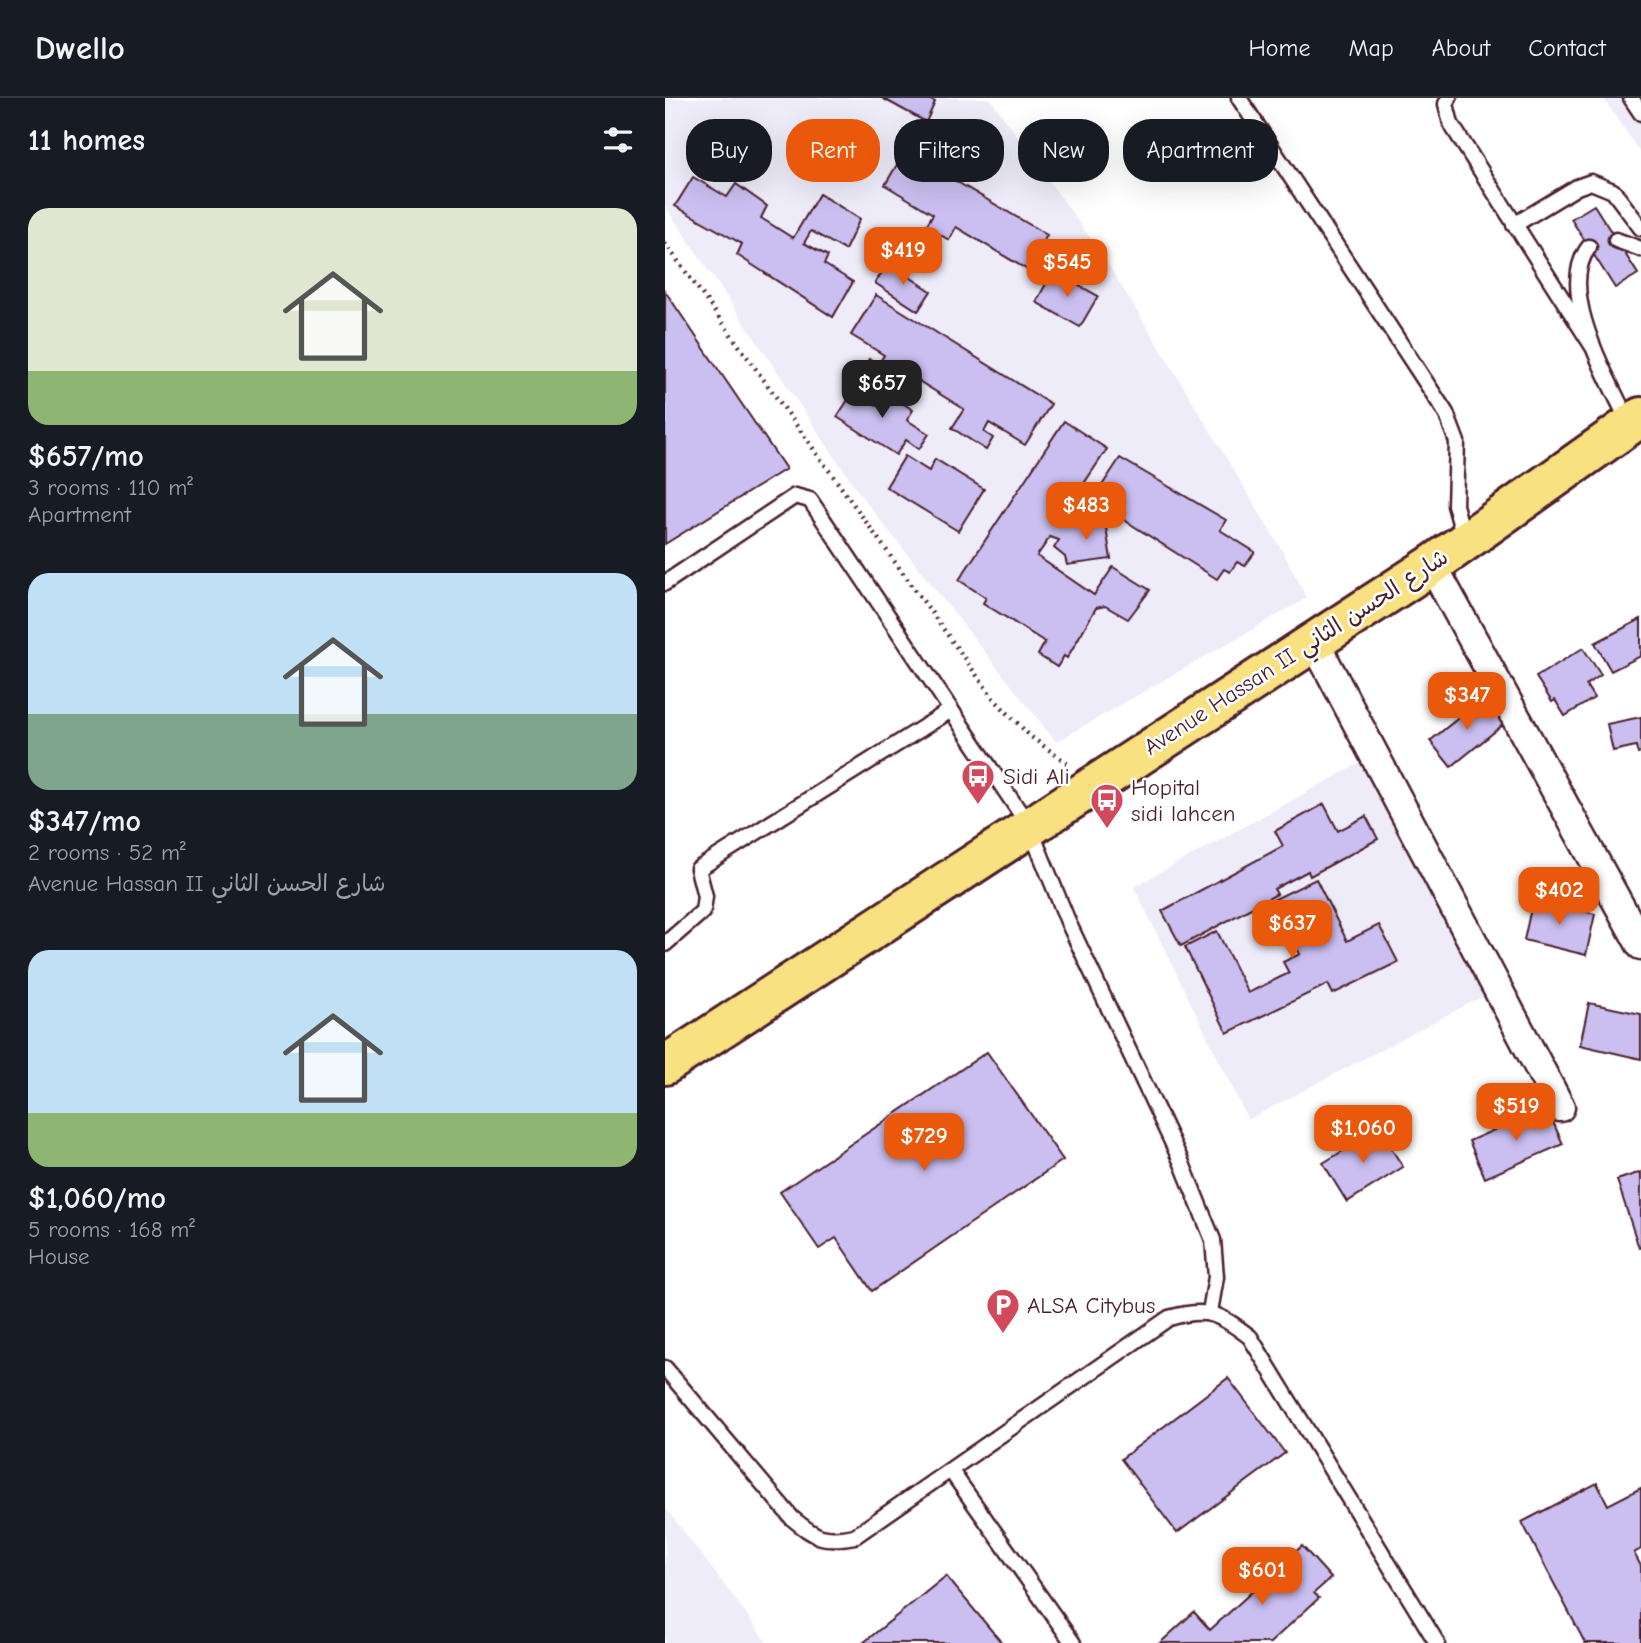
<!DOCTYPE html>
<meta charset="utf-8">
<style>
:root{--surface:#171b24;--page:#20242c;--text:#f1f3f6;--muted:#9ea1a6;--line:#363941;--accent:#ea580c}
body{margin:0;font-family:"Comic Neue","Playpen Sans Arabic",sans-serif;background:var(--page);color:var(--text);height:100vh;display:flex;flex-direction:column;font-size:26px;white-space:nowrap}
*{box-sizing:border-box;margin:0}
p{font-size:23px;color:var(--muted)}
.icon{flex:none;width:38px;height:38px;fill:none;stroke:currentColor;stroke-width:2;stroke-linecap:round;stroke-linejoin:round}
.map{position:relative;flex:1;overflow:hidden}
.side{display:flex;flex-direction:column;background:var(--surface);width:665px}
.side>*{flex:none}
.guide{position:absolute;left:21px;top:21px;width:665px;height:63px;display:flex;gap:14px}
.price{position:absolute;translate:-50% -60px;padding:0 16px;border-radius:14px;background:var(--accent);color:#fff;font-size:23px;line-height:46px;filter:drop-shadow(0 2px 4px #0008)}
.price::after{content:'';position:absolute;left:50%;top:42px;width:21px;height:16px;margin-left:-10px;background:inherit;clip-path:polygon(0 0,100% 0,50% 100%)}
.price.selected{background:#222;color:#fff}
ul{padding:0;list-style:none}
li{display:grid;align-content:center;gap:14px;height:371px;padding:0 28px}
li span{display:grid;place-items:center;height:217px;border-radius:21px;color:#555}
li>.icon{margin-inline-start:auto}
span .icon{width:126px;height:126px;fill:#fffc;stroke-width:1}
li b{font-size:30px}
h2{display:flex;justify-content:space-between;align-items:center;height:84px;padding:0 28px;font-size:30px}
.pill{padding:0 24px;border-radius:28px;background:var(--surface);box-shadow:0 7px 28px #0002;font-size:24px;line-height:63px}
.pill.selected{background:var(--accent);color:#fff}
header{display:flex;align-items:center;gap:42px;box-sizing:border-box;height:98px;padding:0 35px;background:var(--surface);border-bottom:2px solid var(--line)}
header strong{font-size:33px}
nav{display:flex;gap:38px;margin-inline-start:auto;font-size:24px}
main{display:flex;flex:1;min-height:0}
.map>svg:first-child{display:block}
.built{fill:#efecfa}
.building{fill:#cabff0;stroke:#4a1f2b;stroke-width:2}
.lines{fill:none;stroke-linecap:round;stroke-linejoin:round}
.service-casing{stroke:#4a1f2b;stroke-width:19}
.minor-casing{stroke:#4a1f2b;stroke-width:33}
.primary-casing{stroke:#4a1f2b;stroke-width:44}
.path{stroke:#4a1f2b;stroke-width:4.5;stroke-dasharray:2 5;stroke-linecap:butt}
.service{stroke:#fff;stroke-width:14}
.minor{stroke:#fff;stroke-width:28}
.primary{stroke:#f9e181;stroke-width:38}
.labels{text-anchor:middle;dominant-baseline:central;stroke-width:5;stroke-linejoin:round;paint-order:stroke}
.street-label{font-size:23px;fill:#4a1f2b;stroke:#fff}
.poi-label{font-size:23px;fill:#4a1f2b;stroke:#fff;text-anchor:start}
</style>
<header>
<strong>Dwello</strong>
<nav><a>Home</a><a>Map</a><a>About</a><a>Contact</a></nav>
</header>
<main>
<section class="side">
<h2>11 homes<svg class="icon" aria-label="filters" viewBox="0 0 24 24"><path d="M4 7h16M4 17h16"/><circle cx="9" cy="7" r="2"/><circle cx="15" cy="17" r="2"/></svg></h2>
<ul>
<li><span style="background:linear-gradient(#dfe7d0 75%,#8fb573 0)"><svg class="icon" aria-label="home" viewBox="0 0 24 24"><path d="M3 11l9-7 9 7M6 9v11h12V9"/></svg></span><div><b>$657/mo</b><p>3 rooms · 110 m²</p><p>Apartment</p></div></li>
<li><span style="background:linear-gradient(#bfe0f5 65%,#7fa58c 0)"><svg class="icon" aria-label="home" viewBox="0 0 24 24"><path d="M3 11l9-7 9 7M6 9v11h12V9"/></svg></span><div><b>$347/mo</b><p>2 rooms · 52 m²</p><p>Avenue Hassan II شارع الحسن الثاني</p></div></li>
<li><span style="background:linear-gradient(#bfe0f5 75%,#8fb573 0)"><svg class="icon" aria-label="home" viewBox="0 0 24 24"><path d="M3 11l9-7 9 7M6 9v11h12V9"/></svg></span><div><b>$1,060/mo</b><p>5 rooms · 168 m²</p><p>House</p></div></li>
</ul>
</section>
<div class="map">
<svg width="976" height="1545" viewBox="0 0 976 1545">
<rect width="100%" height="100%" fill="#fff"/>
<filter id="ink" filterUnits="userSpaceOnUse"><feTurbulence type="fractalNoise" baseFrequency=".0143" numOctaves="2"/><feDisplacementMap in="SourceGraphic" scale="14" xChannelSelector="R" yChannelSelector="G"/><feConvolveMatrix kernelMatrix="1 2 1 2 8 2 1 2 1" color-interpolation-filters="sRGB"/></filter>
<g filter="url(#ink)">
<g class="built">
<polygon points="0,0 325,0 435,154 505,266 618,454 642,500 391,644 197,399 0,108"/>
<polygon points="938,0 976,0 976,56"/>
<polygon points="695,665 822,896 583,1022 469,789"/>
<polygon points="0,1409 83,1518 102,1545 0,1545"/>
</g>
<g class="building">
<polygon points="217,0 262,0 270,4 261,24"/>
<polygon points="240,53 382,137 375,150 389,158 376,180 291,129 284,142 261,128 268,116 220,87"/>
<polygon points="28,79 62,99 71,86 102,108 96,120 128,140 154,96 195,121 180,152 146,133 139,145 163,158 159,166 188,184 168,219 72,157 77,146 10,108"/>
<polygon points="929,107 973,176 950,190 906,121"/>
<polygon points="223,165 266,193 253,213 210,185"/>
<polygon points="388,173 433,198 415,229 371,204"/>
<polygon points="0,193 121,371 0,446"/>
<polygon points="211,197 386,306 360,347 324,325 319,334 328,340 321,352 287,330 299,311 242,276 232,293 197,272 204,261 213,267 219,257 186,237"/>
<polygon points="194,285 208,294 204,301 212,307 221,294 248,312 242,322 264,336 254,351 241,342 231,357 172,319"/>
<polygon points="399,323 442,351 418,387 432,395 455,360 561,422 555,432 590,454 580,468 572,464 565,474 559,471 552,481 415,394 395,424 439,417 446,461 402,467 400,459 389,450 394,442 385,439 372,458 429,497 448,469 485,492 463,521 440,508 431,510 402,560 399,558 392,569 373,557 380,544 318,505 321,500 294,482"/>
<polygon points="240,358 264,373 270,361 319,391 293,433 221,389"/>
<polygon points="976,521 976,558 946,573 930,545"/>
<polygon points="918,550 936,577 921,587 929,600 900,618 890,602 887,604 871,579"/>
<polygon points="818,600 839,626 786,669 765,643"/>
<polygon points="976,619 976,655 973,656 971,648 948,653 942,626"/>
<polygon points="659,706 673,733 701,718 713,741 645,778 643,773 609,791 612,796 516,848 497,813 618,748 610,733"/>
<polygon points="651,781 682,843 714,827 733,864 668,896 663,886 562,935 520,849 552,833 583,895 624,875 618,864 635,856 608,802"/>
<polygon points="868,801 930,816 921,857 859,842"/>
<polygon points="924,905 976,916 976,961 915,947"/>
<polygon points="322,954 398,1062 207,1193 171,1140 154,1151 115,1094"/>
<polygon points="881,1009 898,1046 820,1080 804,1043"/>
<polygon points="714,1031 738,1069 682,1104 658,1065"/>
<polygon points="976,1074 976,1149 974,1150 952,1082"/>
<polygon points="563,1280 620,1355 512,1435 456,1361"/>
<polygon points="932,1385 943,1407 976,1390 976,1451 969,1455 976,1468 976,1545 920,1545 857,1424"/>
<polygon points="637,1448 666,1480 649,1495 654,1500 605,1545 495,1545 529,1514 545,1532"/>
<polygon points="281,1478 337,1545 198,1545"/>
</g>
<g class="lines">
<defs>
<g id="service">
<polyline points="574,0 781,315 792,344 790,407 799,440"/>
<polyline points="784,0 781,6 786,26 928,249"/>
<polyline points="966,0 976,15"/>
<polyline points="849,127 912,89 926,84 948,93 976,130"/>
<polyline points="951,142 976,151"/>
<path d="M924,149C890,192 944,282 964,325"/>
<polyline points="0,485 130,398 145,402 364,728 404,826 516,1063 548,1142 551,1179 545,1214"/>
<polyline points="0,846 38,813 40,798 33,771 286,612"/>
<path d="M0,1270L127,1420C151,1440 158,1444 190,1438L504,1220C542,1209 554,1215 585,1239L772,1545"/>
<polyline points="286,1373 408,1545"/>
</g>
<g id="minor">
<polyline points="767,467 976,847"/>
<polyline points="649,543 895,1009"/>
</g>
<polyline id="primary" points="0,967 767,467 976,319"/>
</defs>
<use href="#service" class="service-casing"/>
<use href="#minor" class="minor-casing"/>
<use href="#primary" class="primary-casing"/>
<polyline class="path" points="0,145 328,600 365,638 406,668"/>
<use href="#service" class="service"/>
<use href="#minor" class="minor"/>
<use href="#primary" class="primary"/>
</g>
</g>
<defs>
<symbol id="bus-pin" viewBox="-11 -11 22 30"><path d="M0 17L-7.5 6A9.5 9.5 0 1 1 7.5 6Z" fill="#d1495b" stroke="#fff"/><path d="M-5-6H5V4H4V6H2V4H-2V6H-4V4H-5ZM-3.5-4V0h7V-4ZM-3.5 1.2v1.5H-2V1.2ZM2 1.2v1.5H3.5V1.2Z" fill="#fff"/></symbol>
<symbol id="parking-pin" viewBox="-11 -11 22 30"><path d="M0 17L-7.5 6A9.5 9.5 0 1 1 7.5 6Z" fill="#d1495b" stroke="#fff"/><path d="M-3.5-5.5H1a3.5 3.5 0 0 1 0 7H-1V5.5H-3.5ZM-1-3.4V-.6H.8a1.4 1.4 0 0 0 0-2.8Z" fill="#fff"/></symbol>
</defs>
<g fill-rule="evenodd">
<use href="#bus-pin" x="294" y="659" width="38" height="52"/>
<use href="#bus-pin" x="423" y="683" width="38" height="52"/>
<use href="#parking-pin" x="319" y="1188" width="38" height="52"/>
</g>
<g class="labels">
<g class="street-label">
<text transform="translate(631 554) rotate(-33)">Avenue Hassan II شارع الحسن الثاني</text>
</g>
<g class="poi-label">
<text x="338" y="678">Sidi Ali</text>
<text x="466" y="689">Hopital<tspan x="466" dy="26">sidi lahcen</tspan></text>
<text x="362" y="1207">ALSA Citybus</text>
</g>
</g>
</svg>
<b class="price" style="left:238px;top:189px">$419</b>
<b class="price" style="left:402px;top:201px">$545</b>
<b class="price selected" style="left:217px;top:322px">$657</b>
<b class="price" style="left:421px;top:444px">$483</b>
<b class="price" style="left:802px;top:634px">$347</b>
<b class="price" style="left:894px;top:829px">$402</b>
<b class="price" style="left:627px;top:862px">$637</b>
<b class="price" style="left:851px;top:1045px">$519</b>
<b class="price" style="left:698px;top:1067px">$1,060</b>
<b class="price" style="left:259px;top:1075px">$729</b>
<b class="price" style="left:597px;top:1509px">$601</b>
<div class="guide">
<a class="pill">Buy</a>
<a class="pill selected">Rent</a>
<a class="pill">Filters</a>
<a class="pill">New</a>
<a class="pill">Apartment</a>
</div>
</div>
</main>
